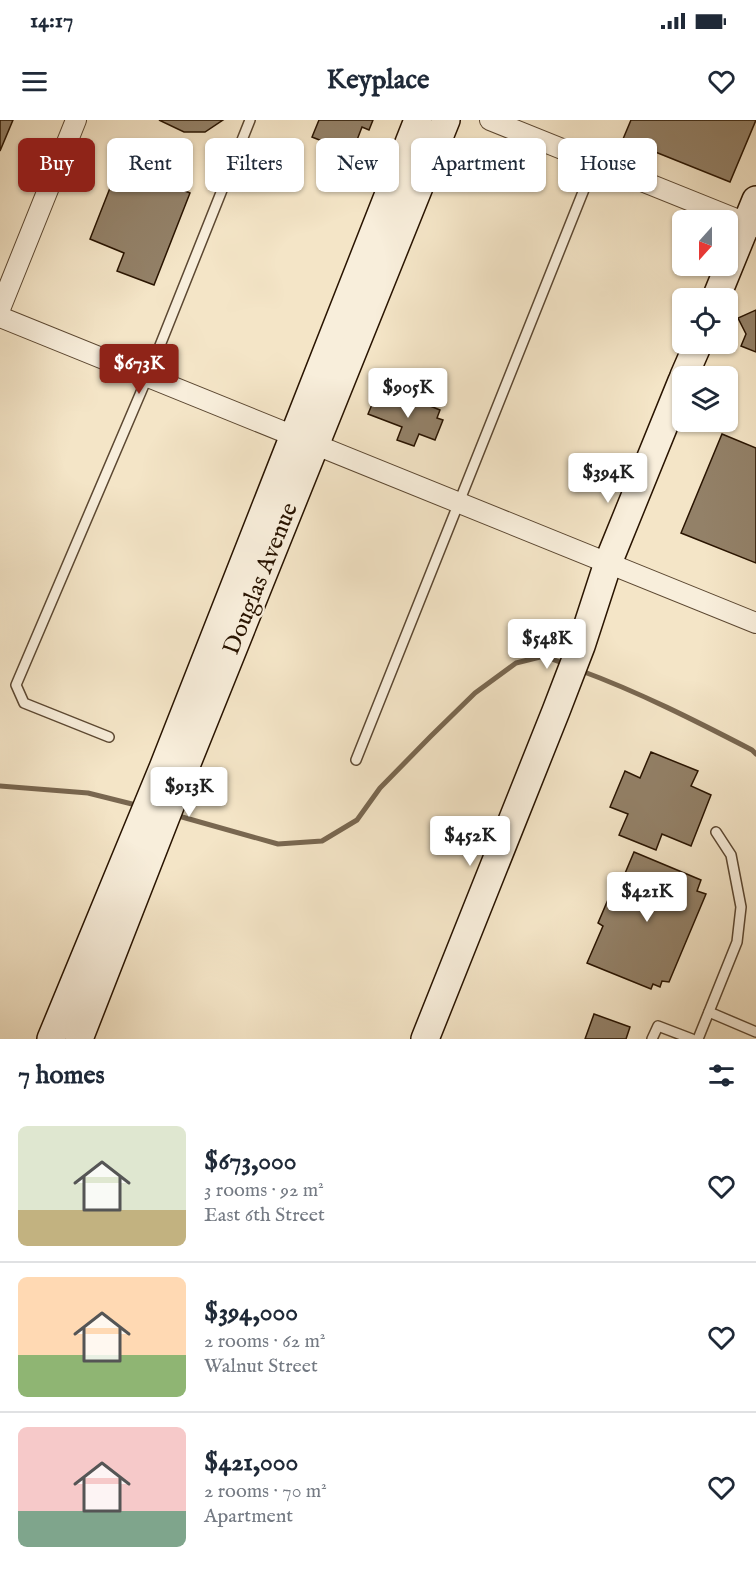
<!DOCTYPE html>
<meta charset="utf-8">
<style>
:root{--surface:#fff;--page:#f2f2f3;--text:#1f2937;--muted:#747a83;--line:#e0e1e3;--accent:#8f2418}
body{margin:0;font-family:"IM FELL English",serif;background:var(--page);color:var(--text);height:100vh;display:flex;flex-direction:column;font-size:22px;white-space:nowrap}
*{box-sizing:border-box;margin:0}
p{font-size:20px;color:var(--muted)}
.icon{flex:none;width:33px;height:33px;fill:none;stroke:currentColor;stroke-width:2;stroke-linecap:round;stroke-linejoin:round}
.map{position:relative;height:919px;overflow:hidden}
.details{display:flex;flex-direction:column;background:var(--surface);flex:1}
.details>*{flex:none}
.top-card{position:absolute;left:18px;top:18px;width:720px;height:54px;display:flex;gap:12px}
.needle{width:39px;rotate:201deg}
.buttons{position:absolute;left:672px;top:90px;display:grid;gap:12px}
.buttons a{display:grid;place-items:center;width:66px;height:66px;border-radius:9px;background:var(--surface);box-shadow:0 2px 4px #0004;font-size:30px}
.price{position:absolute;translate:-50% -51px;padding:0 14px;border-radius:6px;background:#fff;color:#222;font-size:20px;line-height:39px;filter:drop-shadow(0 2px 3px #0008)}
.price::after{content:'';position:absolute;left:50%;top:36px;width:18px;height:14px;margin-left:-9px;background:inherit;clip-path:polygon(0 0,100% 0,50% 100%)}
.price.on{background:var(--accent);color:#fff}
ul{padding:0;list-style:none}
li{display:flex;align-items:center;gap:18px;height:150px;padding:0 18px}
li+li{border-top:2px solid var(--line)}
li span{display:grid;place-items:center;flex:none;width:168px;height:120px;border-radius:9px;color:#555}
li>.icon{margin-inline-start:auto}
span .icon{width:72px;height:72px;fill:#fffc;stroke-width:1}
li b{font-size:26px}
h2{display:flex;justify-content:space-between;align-items:center;height:72px;padding:0 18px;font-size:26px}
.tag{padding:0 21px;border-radius:9px;background:var(--surface);box-shadow:0 2px 4px #0004;font-size:21px;line-height:54px}
.tag.on{background:var(--accent);color:#fff}
.status{display:flex;justify-content:space-between;align-items:center;height:42px;padding:0 30px;background:var(--surface);direction:ltr}
.status svg{height:16px;fill:currentColor}
header{display:flex;justify-content:space-between;align-items:center;height:78px;padding:0 18px;background:var(--surface);font-size:27px;font-weight:800}
.map>svg:first-child{display:block}
.lines{fill:none;stroke-linecap:round;stroke-linejoin:round}
.stream{stroke:#796750;stroke-width:5}
.building{fill:#938168;stroke:#291401;stroke-width:1.5}
.lane-casing{stroke:#5c4832;stroke-width:12}
.street-casing{stroke:#5c4832;stroke-width:22}
.secondary-casing{stroke:#291401;stroke-width:30}
.lane{stroke:#f8eedb;stroke-width:9}
.street{stroke:#f8eedb;stroke-width:20}
.secondary{stroke:#f8eedb;stroke-width:27}
.labels{text-anchor:middle;dominant-baseline:central;stroke-width:4.5;stroke-linejoin:round;paint-order:stroke}
.street-label{font-size:24px;fill:#291401;stroke:#f8eedb}
</style>
<div class="status"><b>14:17</b><svg viewBox="0 0 49 12"><path d="M0 12V9h3v3zM5 12V6h3v6zM10 12V3h3v9zM15 12V0h3v12zM26 1h20v11H26zM47 4h2v5h-2z"/></svg></div>
<header><svg class="icon" aria-label="menu" viewBox="0 0 24 24"><path d="M4 6h16M4 12h16M4 18h16"/></svg>Keyplace<svg class="icon" aria-label="heart" viewBox="0 0 24 24"><path d="M12 20l-8-8c-3-5 5-10 8-4 3-6 11-1 8 4z"/></svg></header>
<div class="map">
<svg width="756" height="919" viewBox="0 0 756 919">
<rect width="100%" height="100%" fill="#f4e5c7"/>
<filter id="stains"><feTurbulence type="fractalNoise" baseFrequency=".00333" numOctaves="4"/><feColorMatrix values="0 0 0 0 .2 0 0 0 0 .09 0 0 0 0 .02 0 0 0 .5 -.17"/></filter>
<radialGradient id="worn" r=".72"><stop offset=".6" stop-color="#630" stop-opacity="0"/><stop offset="1" stop-color="#630" stop-opacity=".3"/></radialGradient>
<g class="lines">
<g class="stream">
<path d="M579,550C639,572 696,601 752,630L756,634"/>
<polyline points="0,666 88,673 140,686"/>
<polyline points="175,695 278,724 322,721 357,700 380,668 431,616 475,573 516,543 544,536 565,544"/>
</g>
</g>
<g class="building">
<polygon points="0,0 13,0 0,31"/>
<polygon points="159,0 223,0 205,12 184,12"/>
<polygon points="319,0 373,0 369,10 362,7 352,33 312,17"/>
<polygon points="631,0 756,0 730,62 623,19"/>
<polygon points="119,45 190,73 154,165 117,151 124,133 90,119"/>
<polygon points="756,190 756,232 741,226 746,214 738,198"/>
<polygon points="376,275 409,287 413,279 440,290 437,298 443,300 435,320 419,314 414,326 397,320 402,307 368,294"/>
<polygon points="722,314 756,328 756,443 681,413"/>
<polygon points="651,632 698,651 691,666 711,675 691,726 662,714 656,730 619,715 628,694 610,687 625,651 640,658"/>
<polygon points="634,732 701,760 697,771 706,774 669,862 662,861 660,867 653,864 651,869 587,843 603,806 598,803 613,768 618,770"/>
<polygon points="594,894 630,907 626,919 585,919"/>
</g>
<g class="lines">
<defs>
<g id="lane">
<polyline points="109,617 24,583 16,565 147,258 250,0"/>
<polyline points="356,640 595,42"/>
<polyline points="709,892 756,912"/>
<polyline points="652,919 658,906 692,919"/>
<polyline points="698,919 737,822 741,787 731,735 716,712"/>
</g>
<g id="street">
<polyline points="490,0 756,107"/>
<polyline points="0,189 76,0"/>
<polyline points="0,197 756,503"/>
</g>
<g id="secondary">
<polyline points="716,178 756,80"/>
<polyline points="684,256 698,224"/>
<polyline points="51,919 163,648 418,0"/>
<polyline points="79,919 183,653 446,0"/>
<polyline points="425,919 556,591 581,526 608,443 682,261"/>
</g>
</defs>
<use href="#lane" class="lane-casing"/>
<use href="#street" class="street-casing"/>
<use href="#secondary" class="secondary-casing"/>
<use href="#lane" class="lane"/>
<use href="#street" class="street"/>
<use href="#secondary" class="secondary"/>
</g>
<g class="labels">
<g class="street-label">
<text transform="translate(261 459) rotate(-68)">Douglas Avenue</text>
</g>
</g>
<rect width="100%" height="100%" filter="url(#stains)"/>
<rect width="100%" height="100%" fill="url(#worn)"/>
</svg>
<div class="buttons">
<a><svg class="needle" viewBox="-14 -14 28 28"><path d="M0-13l5 13h-10z" fill="#e53935"/><path d="M0 13l5-13h-10z" fill="#747a83"/></svg></a>
<a><svg class="icon" aria-label="locate" viewBox="0 0 24 24"><circle cx="12" cy="12" r="6"/><path d="M12 2v4M12 18v4M2 12h4M18 12h4"/></svg></a>
<a><svg class="icon" aria-label="layers" viewBox="0 0 24 24"><path d="M12 4l9 5-9 5-9-5zM3 14l9 5 9-5"/></svg></a>
</div>
<b class="price on" style="left:139px;top:275px">$673K</b>
<b class="price" style="left:408px;top:299px">$905K</b>
<b class="price" style="left:608px;top:384px">$394K</b>
<b class="price" style="left:547px;top:550px">$548K</b>
<b class="price" style="left:189px;top:698px">$913K</b>
<b class="price" style="left:470px;top:747px">$452K</b>
<b class="price" style="left:647px;top:803px">$421K</b>
<div class="top-card">
<a class="tag on">Buy</a>
<a class="tag">Rent</a>
<a class="tag">Filters</a>
<a class="tag">New</a>
<a class="tag">Apartment</a>
<a class="tag">House</a>
</div>
</div>
<section class="details">
<h2>7 homes<svg class="icon" aria-label="filters" viewBox="0 0 24 24"><path d="M4 7h16M4 17h16"/><circle cx="9" cy="7" r="2"/><circle cx="15" cy="17" r="2"/></svg></h2>
<ul>
<li><span style="background:linear-gradient(#dfe7d0 70%,#c2b280 0)"><svg class="icon" aria-label="home" viewBox="0 0 24 24"><path d="M3 11l9-7 9 7M6 9v11h12V9"/></svg></span><div><b>$673,000</b><p>3 rooms · 92 m²</p><p>East 6th Street</p></div><svg class="icon" aria-label="heart" viewBox="0 0 24 24"><path d="M12 20l-8-8c-3-5 5-10 8-4 3-6 11-1 8 4z"/></svg></li>
<li><span style="background:linear-gradient(#ffd9b3 65%,#8fb573 0)"><svg class="icon" aria-label="home" viewBox="0 0 24 24"><path d="M3 11l9-7 9 7M6 9v11h12V9"/></svg></span><div><b>$394,000</b><p>2 rooms · 62 m²</p><p>Walnut Street</p></div><svg class="icon" aria-label="heart" viewBox="0 0 24 24"><path d="M12 20l-8-8c-3-5 5-10 8-4 3-6 11-1 8 4z"/></svg></li>
<li><span style="background:linear-gradient(#f6c9c9 70%,#7fa58c 0)"><svg class="icon" aria-label="home" viewBox="0 0 24 24"><path d="M3 11l9-7 9 7M6 9v11h12V9"/></svg></span><div><b>$421,000</b><p>2 rooms · 70 m²</p><p>Apartment</p></div><svg class="icon" aria-label="heart" viewBox="0 0 24 24"><path d="M12 20l-8-8c-3-5 5-10 8-4 3-6 11-1 8 4z"/></svg></li>
</ul>
</section>
